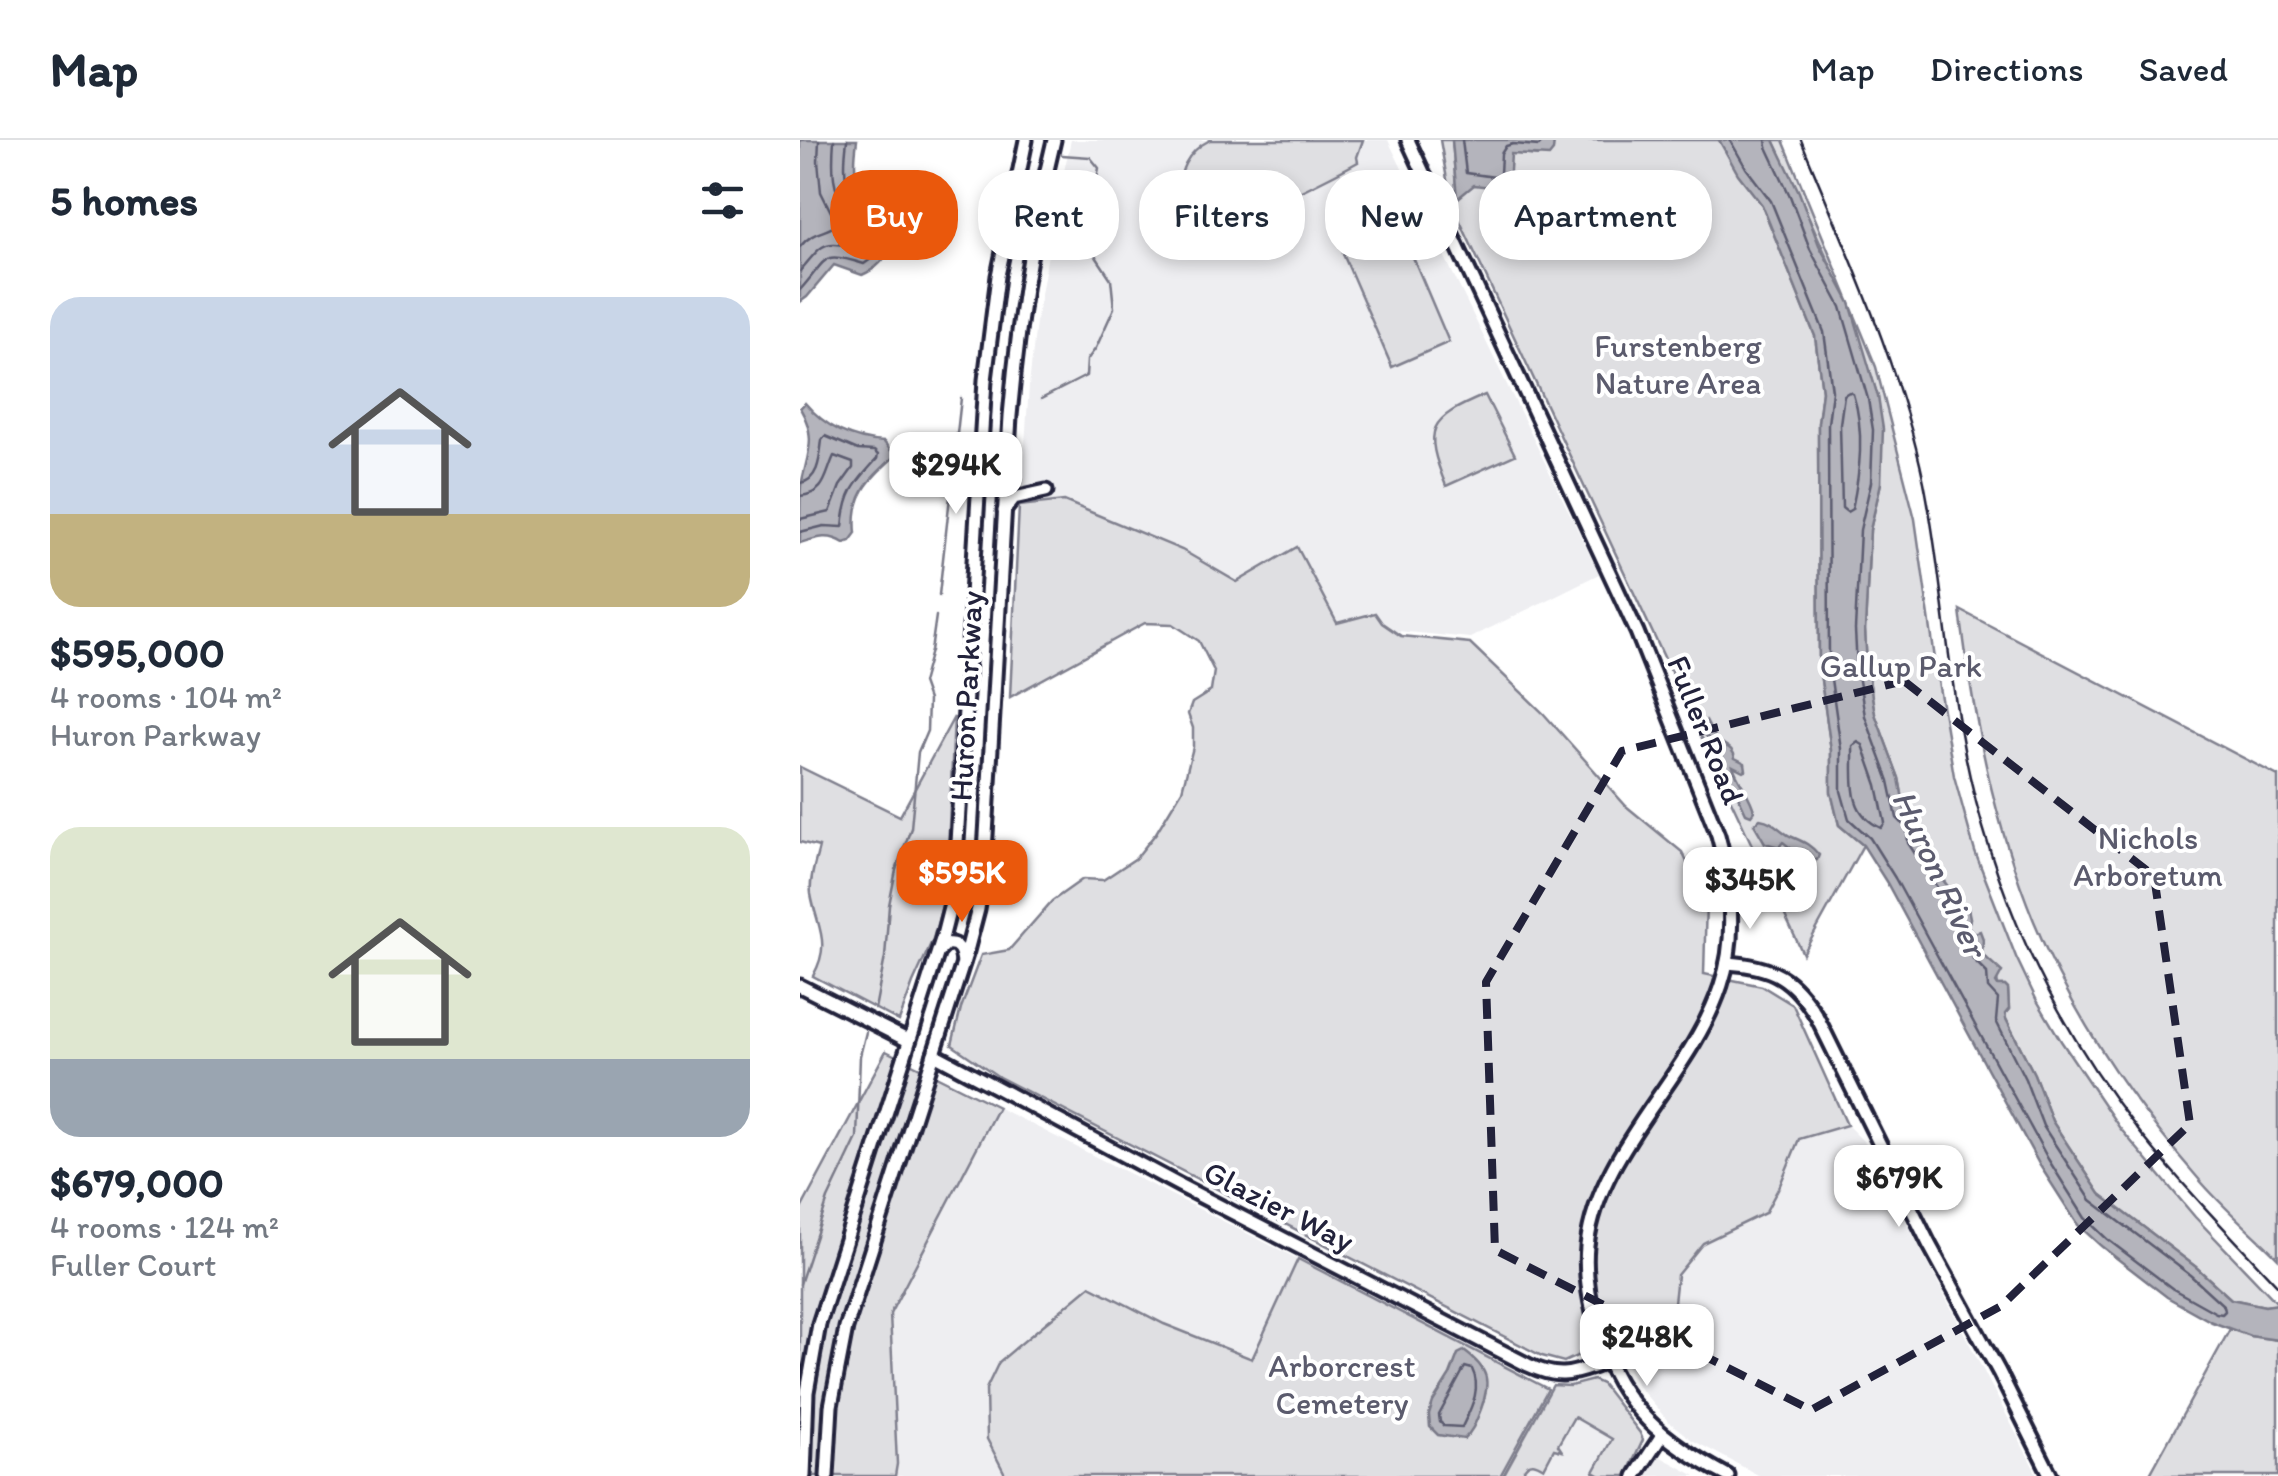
<!DOCTYPE html>
<meta charset="utf-8">
<style>
:root{--surface:#fff;--page:#f6f6f7;--text:#1f2937;--muted:#747a83;--line:#e0e1e3;--accent:#ea580c}
body{margin:0;font-family:Itim,sans-serif;background:var(--page);color:var(--text);height:100vh;display:flex;flex-direction:column;font-size:38px;white-space:nowrap}
*{box-sizing:border-box;margin:0}
p{font-size:32px;color:var(--muted)}
.icon{flex:none;width:55px;height:55px;fill:none;stroke:currentColor;stroke-width:2;stroke-linecap:round;stroke-linejoin:round}
.map{position:relative;flex:1;overflow:hidden}
.drawer{display:flex;flex-direction:column;background:var(--surface);width:800px}
.drawer>*{flex:none}
.top-card{position:absolute;left:30px;top:30px;width:950px;height:90px;display:flex;gap:20px}
.price{position:absolute;translate:-50% -85px;padding:0 22px;border-radius:20px;background:#fff;color:#222;font-size:32px;line-height:65px;filter:drop-shadow(0 2px 5px #0008)}
.price::after{content:'';position:absolute;left:50%;top:60px;width:30px;height:22px;margin-left:-15px;background:inherit;clip-path:polygon(0 0,100% 0,50% 100%)}
.price.active{background:var(--accent);color:#fff}
ul{padding:0;list-style:none}
li{display:grid;align-content:center;gap:20px;height:530px;padding:0 50px}
li span{display:grid;place-items:center;height:310px;border-radius:30px;color:#555}
li>.icon{margin-inline-start:auto}
span .icon{width:180px;height:180px;fill:#fffc;stroke-width:1}
li b{font-size:42px}
h2{display:flex;justify-content:space-between;align-items:center;height:120px;padding:0 50px;font-size:42px}
.chip{padding:0 35px;border-radius:40px;background:var(--surface);box-shadow:0 5px 15px #0003;font-size:35px;line-height:90px}
.chip.active{background:var(--accent);color:#fff}
header{display:flex;align-items:center;gap:60px;box-sizing:border-box;height:140px;padding:0 50px;background:var(--surface);border-bottom:2px solid var(--line)}
header strong{font-size:48px}
nav{display:flex;gap:55px;margin-inline-start:auto;font-size:35px}
main{display:flex;flex:1;min-height:0}
.map>svg:first-child{display:block}
.built{fill:#eeeef1}
.green{fill:#dfdfe2;stroke:#80808e;stroke-width:2.5}
.water{fill:#b4b4bc;stroke:#7a7a88;stroke-width:2.5}
.lines{fill:none;stroke-linecap:round;stroke-linejoin:round}
.shore{stroke:#5c5c6f;stroke-width:2.5}
.stream{stroke:#7a7a88;stroke-width:2.5}
.secondary-casing{stroke:#22223b;stroke-width:19}
.secondary{stroke:#fff;stroke-width:11}
.rail{stroke:#22223b;stroke-width:2.5}
.marked{fill:none;stroke:#22223b;stroke-width:8;stroke-dasharray:20 12;stroke-linejoin:round}
.labels{text-anchor:middle;dominant-baseline:central;stroke-width:8;stroke-linejoin:round;paint-order:stroke}
.park-label{font-size:32px;fill:#5b5b6d;stroke:#fff}
.street-label{font-size:32px;fill:#22223b;stroke:#fff}
.water-label{font-size:35px;font-style:italic;fill:#5c5c6f;stroke:#fff}
</style>
<header>
<strong>Map</strong>
<nav><a>Map</a><a>Directions</a><a>Saved</a></nav>
</header>
<main>
<section class="drawer">
<h2>5 homes<svg class="icon" aria-label="filters" viewBox="0 0 24 24"><path d="M4 7h16M4 17h16"/><circle cx="9" cy="7" r="2"/><circle cx="15" cy="17" r="2"/></svg></h2>
<ul>
<li><span style="background:linear-gradient(#c9d6e8 70%,#c2b280 0)"><svg class="icon" aria-label="home" viewBox="0 0 24 24"><path d="M3 11l9-7 9 7M6 9v11h12V9"/></svg></span><div><b>$595,000</b><p>4 rooms · 104 m²</p><p>Huron Parkway</p></div></li>
<li><span style="background:linear-gradient(#dfe7d0 75%,#9aa5b1 0)"><svg class="icon" aria-label="home" viewBox="0 0 24 24"><path d="M3 11l9-7 9 7M6 9v11h12V9"/></svg></span><div><b>$679,000</b><p>4 rooms · 124 m²</p><p>Fuller Court</p></div></li>
</ul>
</section>
<div class="map">
<svg width="1478" height="1336" viewBox="0 0 1478 1336">
<rect width="100%" height="100%" fill="#fff"/>
<filter id="ink" filterUnits="userSpaceOnUse"><feTurbulence type="fractalNoise" baseFrequency=".01" numOctaves="2"/><feDisplacementMap in="SourceGraphic" scale="20" xChannelSelector="R" yChannelSelector="G"/><feConvolveMatrix kernelMatrix="1 2 1 2 8 2 1 2 1" color-interpolation-filters="sRGB"/></filter>
<g filter="url(#ink)">
<g class="built">
<polygon points="271,0 588,0 799,434 670,498 536,485 501,412 437,446 219,392 229,246 236,182 258,58"/>
<polygon points="86,911 498,1119 452,1220 219,1336 0,1336 0,1071"/>
<polygon points="1047,985 1066,1004 1238,1336 960,1336 892,1300 868,1281 838,1246 812,1201 873,1172 877,1135 903,1103 965,1073 980,1045 999,999"/>
<polygon points="748,1249 761,1249 839,1305 896,1336 700,1336"/>
</g>
<g class="green">
<path d="M410,0H563L557,17L558,22C531,37 503,50 475,64C460,71 443,83 425,84C376,86 362,24 410,0Z"/>
<polygon points="640,0 652,0 657,58 674,44 700,48 709,45 710,13 738,16 757,0 919,0 962,65 1015,196 1022,251 1018,283 1019,526 1031,610 1031,652 1039,685 1063,705 1003,814 651,62"/>
<path d="M974,0H983L1076,227L1115,379L1139,547L1154,636L1175,712L1216,817L1236,859L1261,901L1319,987L1395,1077L1478,1164L1465,1166L1431,1159L1396,1127L1300,1054L1252,981L1234,934L1206,879L1205,874L1209,869L1208,849L1205,846H1198C1196,830 1193,829 1184,817C1177,807 1178,796 1168,787L1170,778L1166,768L1156,773L1158,760L1143,740L1122,703L1116,698L1106,676L1099,638L1075,574L1067,528L1065,490L1070,390L1081,343L1078,257L1048,164Z"/>
<polygon points="601,89 649,202 592,227 543,114"/>
<path d="M685,255L715,315L646,346C623,288 628,279 685,255Z"/>
<polygon points="264,361 382,410 437,442 497,407 537,483 575,473 582,483 601,496 670,503 743,573 826,666 882,712 906,760 904,834 962,846 993,865 1047,985 999,999 980,1045 965,1073 903,1103 877,1135 873,1172 764,1222 742,1216 199,937 152,905 161,868 181,815 209,810 252,761 283,739 303,740 336,718 356,693 382,650 393,607 393,588 388,574 392,563 411,551 414,531 399,501 373,484 345,483 210,557 219,366"/>
<path d="M1160,470L1478,636V1118C1451,1091 1421,1066 1397,1037C1331,961 1272,874 1234,781C1193,681 1173,576 1160,470Z"/>
<path d="M154,577L148,710L143,762L133,799L113,843L99,881L13,836C32,802 17,788 11,754C9,739 16,721 19,707L0,702V627L100,676Z"/>
<polygon points="86,911 198,967 90,1174 97,1324 95,1336 0,1336 0,1071"/>
<polygon points="498,1119 748,1249 700,1336 206,1336 187,1299 186,1249 199,1222 290,1146 364,1184 452,1219"/>
<polygon points="1430,1189 1450,1196 1478,1200 1478,1336 1349,1336"/>
<path d="M793,1240L802,1244L840,1293L843,1300L826,1336H801L794,1332L812,1299L774,1277L758,1305L762,1311L754,1309L744,1328C736,1323 730,1320 724,1329L726,1336H703L753,1245L770,1246Z"/>
</g>
<g class="water">
<path d="M0,0H57C55,15 53,33 59,47C64,58 74,62 80,71C100,96 90,123 62,135L34,125L7,157L0,162Z"/>
<polygon points="652,0 757,0 754,1 753,11 749,16 711,14 709,45 700,48 674,45 657,59"/>
<polygon points="919,0 974,0 999,52 1019,105 1050,163 1078,257 1083,289 1081,343 1070,390 1065,490 1067,528 1075,574 1099,638 1106,676 1121,680 1118,686 1120,690 1116,698 1122,703 1143,740 1158,760 1156,773 1168,768 1170,778 1168,787 1174,793 1180,791 1183,799 1182,814 1202,832 1196,843 1198,846 1205,846 1208,849 1209,869 1205,874 1206,879 1234,934 1252,981 1300,1054 1396,1127 1431,1159 1465,1166 1478,1164 1478,1200 1450,1196 1412,1182 1367,1157 1301,1106 1278,1085 1239,1024 1087,743 1063,705 1039,685 1031,652 1031,610 1019,526 1018,283 1022,251 1015,196 962,65 938,34"/>
<path d="M5,263C26,288 52,300 84,302L95,316C68,341 52,355 56,393L50,401L44,403C29,393 16,398 0,403C0,384 0,363 1,346C7,314 18,299 0,268Z"/>
<path d="M902,581H906C909,587 912,594 917,599C924,607 933,606 935,618L945,623L946,630L943,631L933,626C938,641 952,658 954,671L951,675L946,673L915,606L901,590Z"/>
<path d="M960,679C974,681 979,690 990,696C1004,702 1010,704 1019,715L1017,720H1005L983,702L979,707L965,703L954,684Z"/>
<path d="M664,1211C689,1229 691,1241 681,1269C676,1281 673,1291 664,1299L638,1295L630,1287L629,1275L633,1262L650,1235L658,1214Z"/>
</g>
<g class="lines">
<g class="shore">
<polyline points="662,0 666,33 695,37 700,34 701,14 706,6 713,4 739,6 744,0"/>
<polyline points="930,0 946,28 971,61 1024,192 1032,251 1028,284 1029,525 1041,609 1041,651 1049,679 1070,698 1095,738 1248,1019 1285,1078 1307,1099 1373,1149 1416,1173 1422,1174 1425,1171 1424,1166 1390,1135 1291,1060 1243,986 1225,939 1196,881 1198,859 1188,848 1187,833 1173,819 1170,802 1161,793 1157,784 1147,777 1146,761 1108,703 1107,688 1097,678 1089,641 1065,576 1057,529 1055,490 1060,390 1071,342 1073,290 1068,259 1041,167 1010,109 990,56 967,7 966,0"/>
<path d="M0,107C14,89 26,94 37,84L21,52L18,21L19,0"/>
<path d="M0,131C25,101 23,100 61,109L68,99C64,86 57,83 49,73C31,52 32,26 34,0"/>
<path d="M0,150C29,118 20,110 64,124C107,97 58,73 49,50C43,35 45,16 47,0"/>
<path d="M1049,252L1053,254C1065,291 1060,332 1052,369L1047,372L1042,368L1040,284L1044,255Z"/>
<path d="M0,343C19,341 20,316 22,300L25,296L58,310L74,311L78,315L77,319C54,344 46,353 43,387L24,386L0,392"/>
<path d="M0,356C26,354 25,335 34,316L53,323V328L40,346L30,372L0,379"/>
<path d="M1058,602L1063,605L1077,645L1085,683L1081,688C1046,672 1054,639 1053,606Z"/>
<path d="M665,1227L672,1229C682,1249 671,1268 662,1287L644,1286L640,1282L639,1275Z"/>
</g>
<g class="stream">
<polyline points="241,259 286,236 287,220 296,208 314,168 311,139 291,109 292,78 298,68 296,43 299,28 290,17 262,15"/>
<polyline points="139,455 161,258"/>
<polyline points="75,869 85,817 89,765 96,730 111,688 118,612 127,591 128,560 122,543 131,511 136,476"/>
<polyline points="0,1144 28,1059 57,998 60,916 66,892"/>
</g>
<defs>
<g id="secondary">
<path d="M608,0L837,492L918,695C931,743 937,797 921,845C891,937 798,1009 787,1106C784,1137 791,1167 799,1196C819,1267 866,1303 928,1336"/>
<polyline points="179,330 190,344 206,346"/>
<polyline points="204,371 214,358 246,351"/>
<path d="M139,811L146,804C159,802 162,812 163,823"/>
<path d="M927,823C974,826 993,838 1017,877L1129,1104L1199,1232L1251,1336"/>
<polyline points="0,846 109,901"/>
<path d="M134,914L379,1045L728,1225C762,1241 773,1233 807,1222"/>
<polyline points="4,1336 7,1252 19,1184 142,799 154,752 185,240 198,136 226,0"/>
<path d="M27,1336L31,1266L46,1188L167,811L178,769L184,730L210,276C218,182 232,91 254,0"/>
<polyline points="835,1336 862,1295"/>
</g>
</defs>
<use href="#secondary" class="secondary-casing"/>
<use href="#secondary" class="secondary"/>
<path class="rail" d="M1001,0C1047,112 1099,223 1124,342C1140,421 1145,503 1159,582C1172,659 1195,736 1227,807C1257,873 1296,937 1341,994C1384,1047 1431,1096 1478,1146"/>
</g>
</g>
<path class="marked" d="M1104,541L1354,736L1390,984L1201,1166L1011,1270L695,1110L686,842L822,611Z"/>
<g class="labels">
<g class="park-label">
<text x="878" y="206">Furstenberg<tspan x="878" dy="37">Nature Area</tspan></text>
<text x="1101" y="526">Gallup Park</text>
<text x="1348" y="698">Nichols<tspan x="1348" dy="37">Arboretum</tspan></text>
<text x="542" y="1226">Arborcrest<tspan x="542" dy="37">Cemetery</tspan></text>
</g>
<g class="street-label">
<text transform="translate(166 556) rotate(-87)">Huron Parkway</text>
<text transform="translate(906 590) rotate(68)">Fuller Road</text>
<text transform="translate(479 1066) rotate(27)">Glazier Way</text>
</g>
<g class="water-label">
<text transform="translate(1140 733) rotate(65)">Huron River</text>
</g>
</g>
</svg>
<b class="price" style="left:156px;top:377px">$294K</b>
<b class="price active" style="left:162px;top:785px">$595K</b>
<b class="price" style="left:950px;top:792px">$345K</b>
<b class="price" style="left:1099px;top:1090px">$679K</b>
<b class="price" style="left:847px;top:1249px">$248K</b>
<div class="top-card">
<a class="chip active">Buy</a>
<a class="chip">Rent</a>
<a class="chip">Filters</a>
<a class="chip">New</a>
<a class="chip">Apartment</a>
</div>
</div>
</main>
